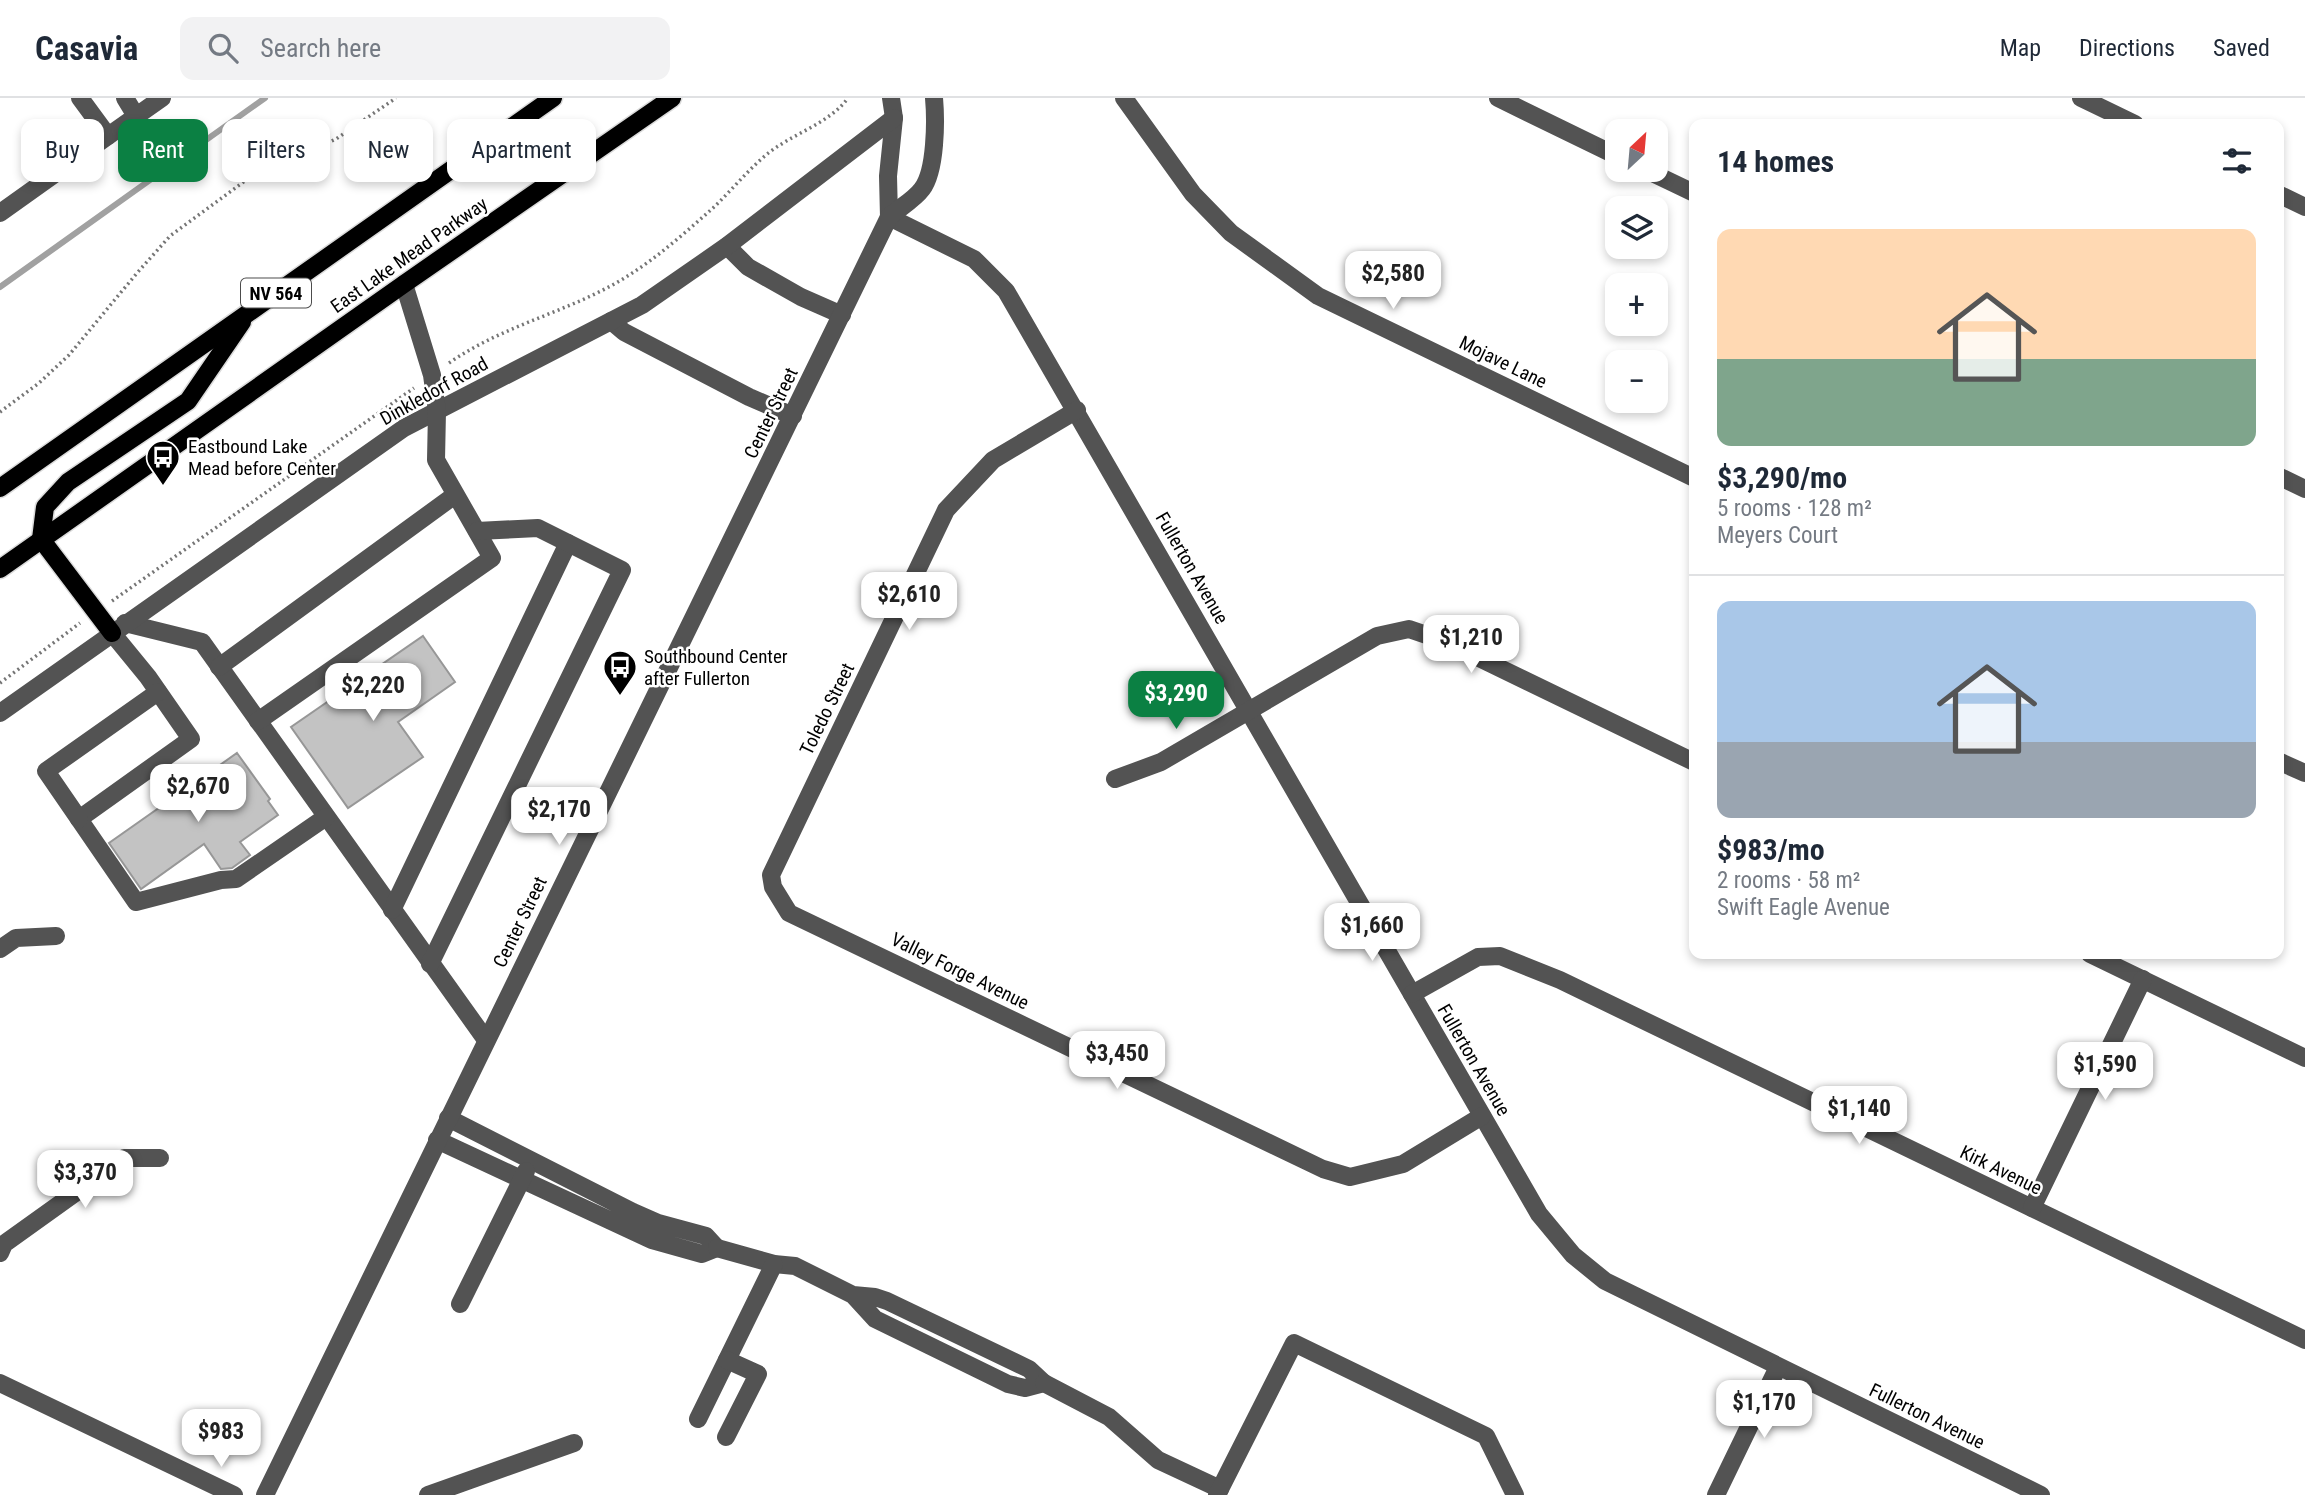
<!DOCTYPE html>
<meta charset="utf-8">
<style>
:root{--surface:#fff;--page:#f2f2f3;--text:#1f2937;--muted:#747a83;--line:#e0e1e3;--accent:#0b8043}
body{margin:0;font-family:"Roboto Condensed",sans-serif;background:var(--page);color:var(--text);height:100vh;display:flex;flex-direction:column;font-size:26px;white-space:nowrap}
*{box-sizing:border-box;margin:0}
p{font-size:23px;color:var(--muted)}
.icon{flex:none;width:38px;height:38px;fill:none;stroke:currentColor;stroke-width:2;stroke-linecap:round;stroke-linejoin:round}
.map{position:relative;flex:1;overflow:hidden}
.sheet{position:absolute;left:1689px;top:21px;width:595px;height:840px;display:flex;flex-direction:column;background:var(--surface);border-radius:14px;box-shadow:0 4px 10px #0003}
.sheet>*{flex:none}
.banner{position:absolute;left:21px;top:21px;width:665px;height:63px;display:flex;gap:14px}
.needle{width:46px;rotate:26deg}
.buttons{position:absolute;left:1605px;top:21px;display:grid;gap:14px}
.buttons a{display:grid;place-items:center;width:63px;height:63px;border-radius:14px;background:var(--surface);box-shadow:0 4px 10px #0003;font-size:35px}
.price{position:absolute;translate:-50% -60px;padding:0 16px;border-radius:14px;background:#fff;color:#222;font-size:23px;line-height:46px;filter:drop-shadow(0 2px 4px #0008)}
.price::after{content:'';position:absolute;left:50%;top:42px;width:21px;height:16px;margin-left:-10px;background:inherit;clip-path:polygon(0 0,100% 0,50% 100%)}
.price.active{background:var(--accent);color:#fff}
ul{padding:0;list-style:none}
li{display:grid;align-content:center;gap:14px;height:371px;padding:0 28px}
li+li{border-top:2px solid var(--line)}
li span{display:grid;place-items:center;height:217px;border-radius:14px;color:#555}
li>.icon{margin-inline-start:auto}
span .icon{width:126px;height:126px;fill:#fffc;stroke-width:1}
li b{font-size:30px}
h2{display:flex;justify-content:space-between;align-items:center;height:84px;padding:0 28px;font-size:30px}
.pill{padding:0 24px;border-radius:14px;background:var(--surface);box-shadow:0 4px 10px #0003;font-size:24px;line-height:63px}
.pill.active{background:var(--accent);color:#fff}
header{display:flex;align-items:center;gap:42px;box-sizing:border-box;height:98px;padding:0 35px;background:var(--surface);border-bottom:2px solid var(--line)}
header strong{font-size:33px}
nav{display:flex;gap:38px;margin-inline-start:auto;font-size:24px}
.search{width:490px;height:63px;background:var(--page);display:flex;align-items:center;gap:18px;box-sizing:border-box;padding:0 24px;border-radius:14px;color:var(--muted);font-size:26px}
.map>svg:first-child{display:block}
.lines{fill:none;stroke-linecap:round;stroke-linejoin:round}
.stream{stroke:#a1a1a1;stroke-width:6}
.building{fill:#c3c3c3;stroke:#979797;stroke-width:2}
.major-casing{stroke:#dbdbdb;stroke-width:21}
.path{stroke:#757575;stroke-width:3.5;stroke-dasharray:2 3.5;stroke-linecap:butt}
.minor{stroke:#535353;stroke-width:18}
.major{stroke:#000;stroke-width:18}
.labels{text-anchor:middle;dominant-baseline:central;stroke-width:5;stroke-linejoin:round;paint-order:stroke}
.shield{fill:#fff;stroke:#4c4c4c;stroke-width:2}
.shield-label{font-size:18px;font-weight:bold;fill:#000}
.street-label{font-size:19px;fill:#000;stroke:#fff}
.poi-label{font-size:19px;fill:#000;stroke:#fff;text-anchor:start}
</style>
<header>
<strong>Casavia</strong>
<div class="search"><svg class="icon" aria-label="search" viewBox="0 0 24 24"><circle cx="10" cy="10" r="6"/><path d="M15 15l6 6"/></svg>Search here</div>
<nav><a>Map</a><a>Directions</a><a>Saved</a></nav>
</header>
<div class="map">
<svg width="2305" height="1397" viewBox="0 0 2305 1397">
<rect width="100%" height="100%" fill="#fff"/>
<g class="lines">
<polyline class="stream" points="0,189 265,0"/>
</g>
<g class="building">
<polygon points="423,538 455,584 398,624 423,659 348,710 291,629"/>
<polygon points="237,655 270,701 268,703 278,717 240,744 250,757 232,770 221,771 204,746 141,791 109,745"/>
</g>
<g class="lines">
<defs>
<g id="major">
<polyline points="0,390 553,0"/>
<polyline points="0,471 404,186 672,0"/>
<polyline points="112,535 41,441 45,409 68,384 188,303 242,224"/>
</g>
</defs>
<use href="#major" class="major-casing"/>
<g class="path">
<path d="M449,265C505,226 570,214 626,179C657,160 686,134 713,110C731,93 747,73 766,57C791,36 829,26 848,0"/>
<polyline points="0,314 39,285 69,257 137,175 170,138 249,80 336,41 396,0"/>
<polyline points="112,503 414,290"/>
<polyline points="0,585 80,525"/>
</g>
<g class="minor">
<polyline points="125,0 136,18"/>
<polyline points="1124,0 1193,96 1231,135 1318,198 1694,380"/>
<polyline points="1498,0 1617,58"/>
<polyline points="2081,0 2135,26"/>
<polyline points="108,38 162,0"/>
<polyline points="1646,72 1694,95"/>
<polyline points="2278,96 2305,109"/>
<polyline points="0,115 108,38 80,0"/>
<polyline points="889,119 974,161 1006,193 1539,1116 1573,1157 1605,1183 2041,1397"/>
<polyline points="889,119 888,78 894,20 891,0"/>
<polyline points="727,148 748,169 801,199 842,217"/>
<polyline points="611,223 624,234 749,299 793,318"/>
<polyline points="1077,312 993,362 946,412 771,777 773,789 789,815 1323,1071 1350,1079 1403,1066 1482,1018"/>
<polyline points="2278,378 2305,391"/>
<polyline points="125,525 202,544 486,942"/>
<polyline points="112,535 148,579 191,641 79,721 136,804 221,782 236,781 326,719"/>
<polyline points="219,569 455,397"/>
<polyline points="0,615 404,330 642,207 727,148 894,20"/>
<polyline points="258,623 492,460 436,362 437,313 432,277 404,186"/>
<polyline points="2278,663 2305,675"/>
<polyline points="1115,681 1161,664 1377,538 1409,531 1444,543 1694,664"/>
<polyline points="79,721 46,673 158,594"/>
<polyline points="392,812 568,445"/>
<polyline points="0,851 16,840 56,838"/>
<polyline points="2090,856 2305,960"/>
<polyline points="430,866 622,472 538,430 477,433"/>
<polyline points="1412,896 1478,859 1500,858 1560,882 2305,1242"/>
<polyline points="437,1042 652,1142 702,1156 717,1150 706,1138 658,1125 633,1114 448,1020"/>
<polyline points="2032,1110 2143,881"/>
<polyline points="717,1150 774,1166 795,1168 853,1197 875,1199 887,1203 1029,1271 1044,1285 1025,1290 1008,1286 875,1221 853,1197"/>
<polyline points="0,1155 4,1146 124,1060 160,1060"/>
<polyline points="460,1206 526,1073"/>
<polyline points="0,1285 234,1397"/>
<polyline points="1044,1285 1109,1319 1158,1362 1220,1391"/>
<polyline points="698,1321 774,1166"/>
<polyline points="726,1339 758,1276 727,1262"/>
<path d="M265,1397L889,119C899,110 914,102 922,91C936,73 936,22 934,0"/>
<polyline points="428,1397 574,1345"/>
<polyline points="1217,1397 1294,1245 1486,1338 1515,1397"/>
<polyline points="1716,1397 1778,1269"/>
</g>
<use href="#major" class="major"/>
</g>
<defs>
<symbol id="bus-pin" viewBox="-11 -11 22 30"><path d="M0 17L-7.5 6A9.5 9.5 0 1 1 7.5 6Z" fill="#000" stroke="#fff"/><path d="M-5-6H5V4H4V6H2V4H-2V6H-4V4H-5ZM-3.5-4V0h7V-4ZM-3.5 1.2v1.5H-2V1.2ZM2 1.2v1.5H3.5V1.2Z" fill="#fff"/></symbol>
</defs>
<g fill-rule="evenodd">
<use href="#bus-pin" x="144" y="340" width="38" height="52"/>
<use href="#bus-pin" x="601" y="550" width="38" height="52"/>
</g>
<g class="labels">
<rect class="shield" x="241" y="180.5" width="70" height="29" rx="5"/>
<g class="shield-label">
<text x="276" y="195">NV 564</text>
</g>
<g class="street-label">
<text transform="translate(409 157) rotate(-35)">East Lake Mead Parkway</text>
<text transform="translate(1503 264) rotate(26)">Mojave Lane</text>
<text transform="translate(434 293) rotate(-29)">Dinkledorf Road</text>
<text transform="translate(771 315) rotate(-64)">Center Street</text>
<text transform="translate(1192 470) rotate(60)">Fullerton Avenue</text>
<text transform="translate(827 611) rotate(-64)">Toledo Street</text>
<text transform="translate(520 824) rotate(-64)">Center Street</text>
<text transform="translate(960 873) rotate(26)">Valley Forge Avenue</text>
<text transform="translate(1474 962) rotate(60)">Fullerton Avenue</text>
<text transform="translate(2001 1072) rotate(26)">Kirk Avenue</text>
<text transform="translate(1927 1318) rotate(26)">Fullerton Avenue</text>
</g>
<g class="poi-label">
<text x="188" y="348">Eastbound Lake<tspan x="188" dy="22">Mead before Center</tspan></text>
<text x="644" y="558">Southbound Center<tspan x="644" dy="22">after Fullerton</tspan></text>
</g>
</g>
</svg>
<div class="buttons">
<a><svg class="needle" viewBox="-14 -14 28 28"><path d="M0-13l5 13h-10z" fill="#e53935"/><path d="M0 13l5-13h-10z" fill="#747a83"/></svg></a>
<a><svg class="icon" aria-label="layers" viewBox="0 0 24 24"><path d="M12 4l9 5-9 5-9-5zM3 14l9 5 9-5"/></svg></a>
<a>+</a>
<a>−</a>
</div>
<b class="price" style="left:1393px;top:213px">$2,580</b>
<b class="price" style="left:909px;top:534px">$2,610</b>
<b class="price" style="left:1471px;top:577px">$1,210</b>
<b class="price" style="left:373px;top:625px">$2,220</b>
<b class="price active" style="left:1176px;top:633px">$3,290</b>
<b class="price" style="left:198px;top:726px">$2,670</b>
<b class="price" style="left:559px;top:749px">$2,170</b>
<b class="price" style="left:1372px;top:865px">$1,660</b>
<b class="price" style="left:1117px;top:993px">$3,450</b>
<b class="price" style="left:2105px;top:1004px">$1,590</b>
<b class="price" style="left:1859px;top:1048px">$1,140</b>
<b class="price" style="left:85px;top:1112px">$3,370</b>
<b class="price" style="left:1764px;top:1342px">$1,170</b>
<b class="price" style="left:221px;top:1371px">$983</b>
<div class="banner">
<a class="pill">Buy</a>
<a class="pill active">Rent</a>
<a class="pill">Filters</a>
<a class="pill">New</a>
<a class="pill">Apartment</a>
</div>
<section class="sheet">
<h2>14 homes<svg class="icon" aria-label="filters" viewBox="0 0 24 24"><path d="M4 7h16M4 17h16"/><circle cx="9" cy="7" r="2"/><circle cx="15" cy="17" r="2"/></svg></h2>
<ul>
<li><span style="background:linear-gradient(#ffd9b3 60%,#7fa58c 0)"><svg class="icon" aria-label="home" viewBox="0 0 24 24"><path d="M3 11l9-7 9 7M6 9v11h12V9"/></svg></span><div><b>$3,290/mo</b><p>5 rooms · 128 m²</p><p>Meyers Court</p></div></li>
<li><span style="background:linear-gradient(#a9c7e8 65%,#9aa5b1 0)"><svg class="icon" aria-label="home" viewBox="0 0 24 24"><path d="M3 11l9-7 9 7M6 9v11h12V9"/></svg></span><div><b>$983/mo</b><p>2 rooms · 58 m²</p><p>Swift Eagle Avenue</p></div></li>
</ul>
</section>
</div>
